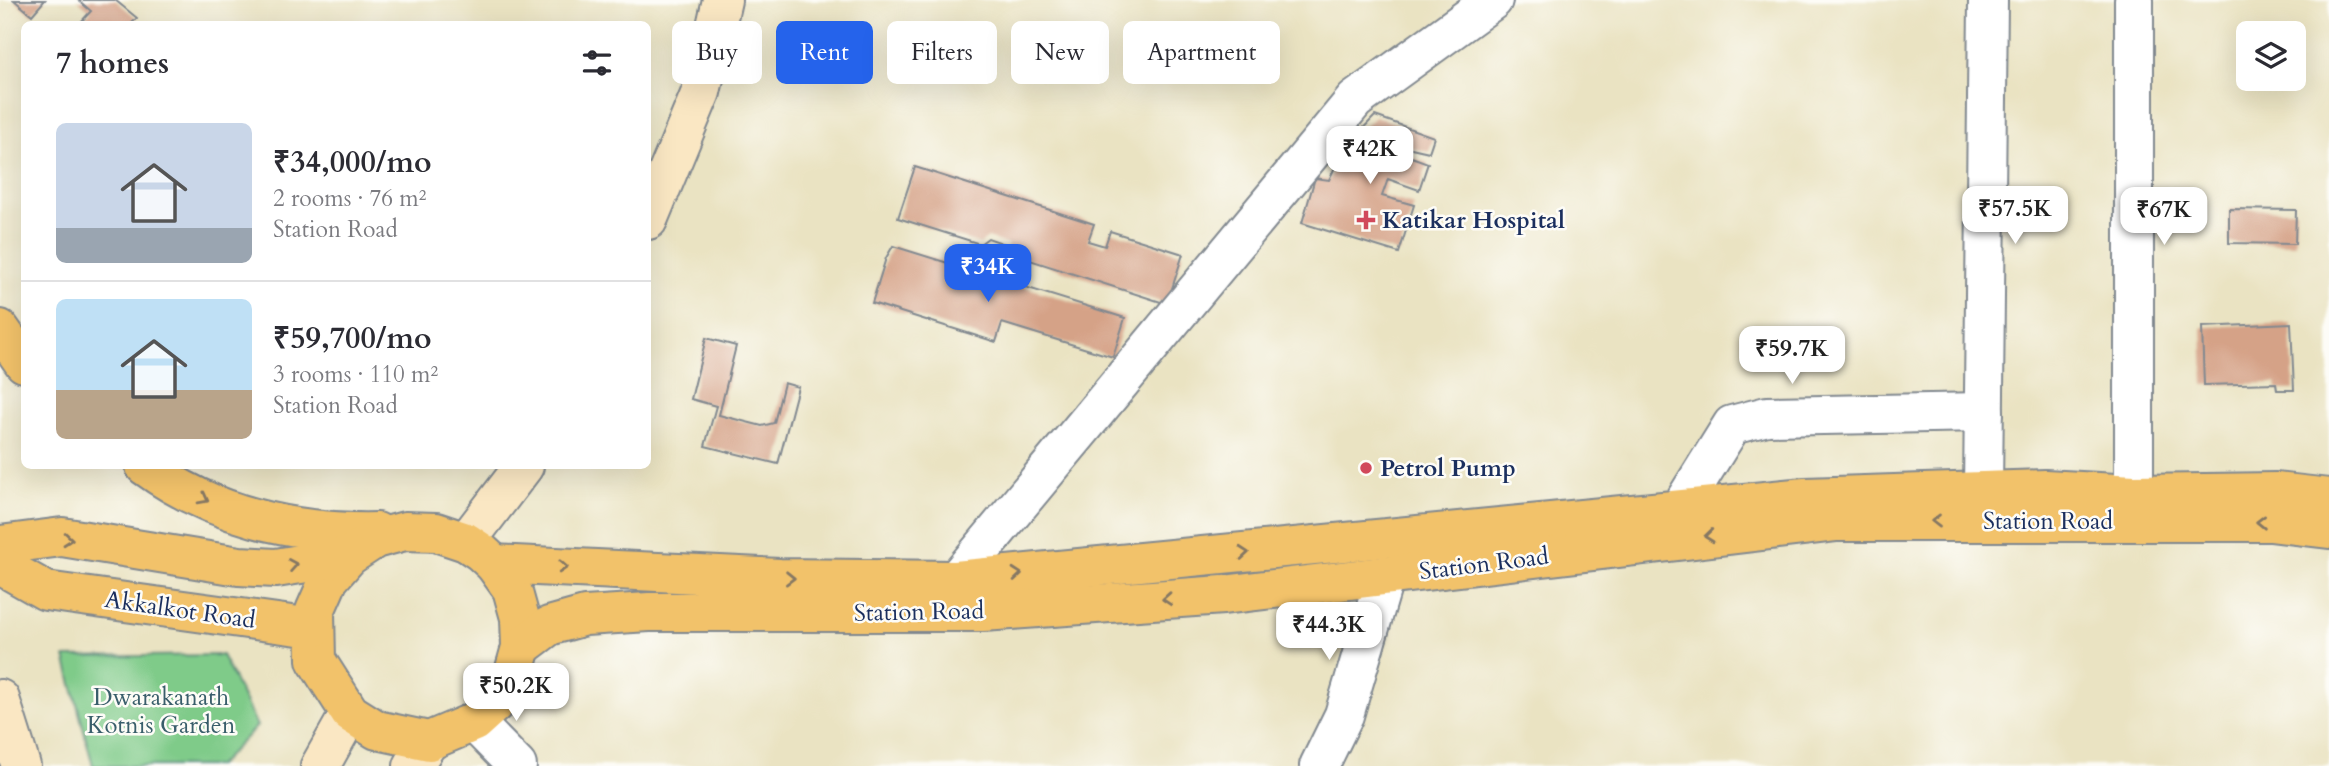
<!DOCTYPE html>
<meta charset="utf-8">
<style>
:root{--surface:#fff;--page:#f2f2f3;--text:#2b2b33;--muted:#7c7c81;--line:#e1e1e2;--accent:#2563eb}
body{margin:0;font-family:Cardo,serif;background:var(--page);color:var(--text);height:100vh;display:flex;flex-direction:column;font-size:26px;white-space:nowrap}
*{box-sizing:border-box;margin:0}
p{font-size:23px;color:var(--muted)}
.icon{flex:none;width:38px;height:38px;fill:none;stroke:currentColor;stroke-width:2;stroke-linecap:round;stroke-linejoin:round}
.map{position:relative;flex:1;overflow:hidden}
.side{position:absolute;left:21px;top:21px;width:630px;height:448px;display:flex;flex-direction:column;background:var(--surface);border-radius:10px;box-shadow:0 7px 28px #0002}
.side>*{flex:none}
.hud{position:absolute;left:672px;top:21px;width:665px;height:63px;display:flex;gap:14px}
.fabs{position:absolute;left:2236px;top:21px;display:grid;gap:14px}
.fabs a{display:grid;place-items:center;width:70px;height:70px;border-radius:10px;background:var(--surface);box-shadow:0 7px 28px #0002;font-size:35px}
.price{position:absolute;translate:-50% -60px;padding:0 16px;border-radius:14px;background:#fff;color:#222;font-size:23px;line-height:46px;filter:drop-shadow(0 2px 4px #0008)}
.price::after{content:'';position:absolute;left:50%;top:42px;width:21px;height:16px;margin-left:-10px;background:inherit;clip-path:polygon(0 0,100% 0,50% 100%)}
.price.active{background:var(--accent);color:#fff}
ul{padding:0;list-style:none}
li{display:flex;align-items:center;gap:21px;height:175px;padding:0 35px}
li+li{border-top:2px solid var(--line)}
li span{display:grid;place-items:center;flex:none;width:196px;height:140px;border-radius:10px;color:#555}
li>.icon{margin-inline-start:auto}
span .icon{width:84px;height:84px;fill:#fffc;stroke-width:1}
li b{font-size:30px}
h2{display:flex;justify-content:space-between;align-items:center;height:84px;padding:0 35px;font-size:30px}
.chip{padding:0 24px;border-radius:10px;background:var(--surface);box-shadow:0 7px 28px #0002;font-size:24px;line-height:63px}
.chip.active{background:var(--accent);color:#fff}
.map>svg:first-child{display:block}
.green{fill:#7fcb89;stroke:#4d7d74;stroke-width:2}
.building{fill:#d5a287}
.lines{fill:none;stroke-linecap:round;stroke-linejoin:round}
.minor-casing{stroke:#828990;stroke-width:42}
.tertiary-casing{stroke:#828990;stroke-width:42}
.secondary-casing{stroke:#828990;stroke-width:42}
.primary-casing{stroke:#828990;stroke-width:42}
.minor{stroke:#fff;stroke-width:38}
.tertiary{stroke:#fff;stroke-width:38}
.secondary{stroke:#fae7c3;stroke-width:38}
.primary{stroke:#f2c26a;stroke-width:38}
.oneway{stroke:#867864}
.poi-dot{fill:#d1495b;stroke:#fdfcf7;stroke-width:2.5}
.labels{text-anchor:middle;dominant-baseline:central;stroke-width:5;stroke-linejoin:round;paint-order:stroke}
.poi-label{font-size:24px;font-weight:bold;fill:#1b2f5e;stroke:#fdfcf7;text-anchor:start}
.street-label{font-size:24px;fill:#1b2f5e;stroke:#fdfcf7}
.park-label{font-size:24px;fill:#395e6b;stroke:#fdfcf7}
</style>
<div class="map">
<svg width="2329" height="766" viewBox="0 0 2329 766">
<rect width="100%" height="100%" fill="#fdfcf7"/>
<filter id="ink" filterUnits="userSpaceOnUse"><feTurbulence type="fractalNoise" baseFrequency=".0143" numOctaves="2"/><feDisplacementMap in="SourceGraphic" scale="14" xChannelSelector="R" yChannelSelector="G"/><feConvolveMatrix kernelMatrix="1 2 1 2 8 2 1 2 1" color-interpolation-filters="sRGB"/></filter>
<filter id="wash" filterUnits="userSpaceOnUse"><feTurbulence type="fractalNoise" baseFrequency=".00686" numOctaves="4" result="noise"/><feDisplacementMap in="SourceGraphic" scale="28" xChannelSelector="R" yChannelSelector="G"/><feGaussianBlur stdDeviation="1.57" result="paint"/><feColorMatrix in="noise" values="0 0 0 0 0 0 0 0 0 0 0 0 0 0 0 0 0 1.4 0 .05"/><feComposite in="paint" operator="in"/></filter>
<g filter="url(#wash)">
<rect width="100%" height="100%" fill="#eae3c2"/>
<polygon class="green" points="222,655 257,726 218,766 93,766 65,657"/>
<g id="blocks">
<g class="building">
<polygon points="14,0 45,0 32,15"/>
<polygon points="78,0 115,0 137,18 131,24 79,24 91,11"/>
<polygon points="1375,116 1434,137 1429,152 1407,147 1406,155 1428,163 1419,190 1388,179 1382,196 1414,205 1399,253 1302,223 1315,178 1329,180 1344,148"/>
<polygon points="915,167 1094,224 1088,241 1105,246 1110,231 1183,254 1167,304 1005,252 1008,245 988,238 980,244 898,218"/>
<polygon points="2229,209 2296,210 2295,244 2229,243"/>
<polygon points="893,246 1125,318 1113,357 1002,323 996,342 872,303 886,258"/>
<polygon points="2291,323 2294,390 2277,390 2276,383 2204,385 2202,327"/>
<polygon points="706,338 736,346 719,415 762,426 774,423 784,383 798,387 778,464 705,446 716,406 691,399"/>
</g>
</g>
</g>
<g filter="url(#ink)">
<use href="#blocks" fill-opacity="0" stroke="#828990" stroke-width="2"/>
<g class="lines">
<defs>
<g id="minor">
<polyline points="1983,492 1988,0"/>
<polyline points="2134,494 2134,0"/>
<polyline points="1679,510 1732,425 1767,416 1984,412"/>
<polyline points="1319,766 1344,715 1385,576"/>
</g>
<g id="tertiary">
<polyline points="942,602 956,580 1355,100 1493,0"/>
<polyline points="474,722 517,766"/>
</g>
<g id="secondary">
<polyline points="648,220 701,92 722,0"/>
<polyline points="466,542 524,466"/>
<polyline points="0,699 21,766"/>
<polyline points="320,766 350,713"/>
<polyline points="413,766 429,741"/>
</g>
<g id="primary">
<polyline points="0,329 24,363"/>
<path d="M145,466C212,515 294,534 377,532"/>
<polygon points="405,531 436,532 466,542 481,552 494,564 512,589 520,618 521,647 513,676 496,702 474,722 429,741 377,730 350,713 316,660 315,611 329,579 349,556 375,539"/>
<polyline points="0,545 62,537 239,566 276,568 349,556"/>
<polyline points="494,564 780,578 956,580 1805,497 2045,489 2134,494 2276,492 2329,498"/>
<polyline points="0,565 46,591 313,628"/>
<polyline points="521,647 549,626 585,616 649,612 983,612 1223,595 1837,522 2270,522 2329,529"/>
</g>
</defs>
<use href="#minor" class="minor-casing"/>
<use href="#tertiary" class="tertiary-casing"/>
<use href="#secondary" class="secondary-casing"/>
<use href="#primary" class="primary-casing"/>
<use href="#minor" class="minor"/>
<use href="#tertiary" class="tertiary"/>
<use href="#secondary" class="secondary"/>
<use href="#primary" class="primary"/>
</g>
<defs><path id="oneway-chevron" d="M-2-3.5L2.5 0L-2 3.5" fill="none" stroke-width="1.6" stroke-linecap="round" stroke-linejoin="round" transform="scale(1.75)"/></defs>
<g class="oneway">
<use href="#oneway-chevron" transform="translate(204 499) rotate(28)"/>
<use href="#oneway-chevron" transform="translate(1936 521) rotate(180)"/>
<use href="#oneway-chevron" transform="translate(2261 522) rotate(-179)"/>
<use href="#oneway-chevron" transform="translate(1709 536) rotate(174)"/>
<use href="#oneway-chevron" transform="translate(68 539) rotate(5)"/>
<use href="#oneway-chevron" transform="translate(1244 553) rotate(-5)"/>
<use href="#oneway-chevron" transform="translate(293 565) rotate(-10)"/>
<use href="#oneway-chevron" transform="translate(563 567) rotate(3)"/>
<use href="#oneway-chevron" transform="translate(1017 574) rotate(-5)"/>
<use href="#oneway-chevron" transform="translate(790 578) rotate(1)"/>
<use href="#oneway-chevron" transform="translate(1167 599) rotate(176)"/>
</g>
</g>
<g class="poi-dot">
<path d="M1362.5 209.5h7v7h7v7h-7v7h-7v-7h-7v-7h7z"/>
<circle cx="1366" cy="468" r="7"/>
</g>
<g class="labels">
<g class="poi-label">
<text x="1382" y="220">Katikar Hospital</text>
<text x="1380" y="468">Petrol Pump</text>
</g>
<g class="street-label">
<text x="2048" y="521">Station Road</text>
<text transform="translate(1484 564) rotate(-7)">Station Road</text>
<text transform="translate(180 610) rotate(8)">Akkalkot Road</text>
<text transform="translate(919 612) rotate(-1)">Station Road</text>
</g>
<g class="park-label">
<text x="161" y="697">Dwarakanath<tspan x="161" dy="28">Kotnis Garden</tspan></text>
</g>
</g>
</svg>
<div class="fabs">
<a><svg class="icon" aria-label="layers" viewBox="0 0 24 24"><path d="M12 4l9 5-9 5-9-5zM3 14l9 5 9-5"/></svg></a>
</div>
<b class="price" style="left:1370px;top:186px">₹42K</b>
<b class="price" style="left:2015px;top:246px">₹57.5K</b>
<b class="price" style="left:2164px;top:247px">₹67K</b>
<b class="price active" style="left:988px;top:304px">₹34K</b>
<b class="price" style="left:1792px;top:386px">₹59.7K</b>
<b class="price" style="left:1329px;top:662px">₹44.3K</b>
<b class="price" style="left:516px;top:723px">₹50.2K</b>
<div class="hud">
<a class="chip">Buy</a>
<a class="chip active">Rent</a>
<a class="chip">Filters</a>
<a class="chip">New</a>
<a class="chip">Apartment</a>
</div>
<section class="side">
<h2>7 homes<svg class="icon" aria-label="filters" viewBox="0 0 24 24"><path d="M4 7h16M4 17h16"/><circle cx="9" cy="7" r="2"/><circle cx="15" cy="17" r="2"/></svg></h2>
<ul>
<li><span style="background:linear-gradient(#c9d6e8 75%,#9aa5b1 0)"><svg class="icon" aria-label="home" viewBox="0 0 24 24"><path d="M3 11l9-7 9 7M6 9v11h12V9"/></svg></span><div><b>₹34,000/mo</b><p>2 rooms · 76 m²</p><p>Station Road</p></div></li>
<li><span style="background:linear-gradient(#bfe0f5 65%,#b9a48a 0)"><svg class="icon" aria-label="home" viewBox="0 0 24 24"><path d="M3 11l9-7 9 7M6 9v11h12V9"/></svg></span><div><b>₹59,700/mo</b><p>3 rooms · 110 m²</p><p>Station Road</p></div></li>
</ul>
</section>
</div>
